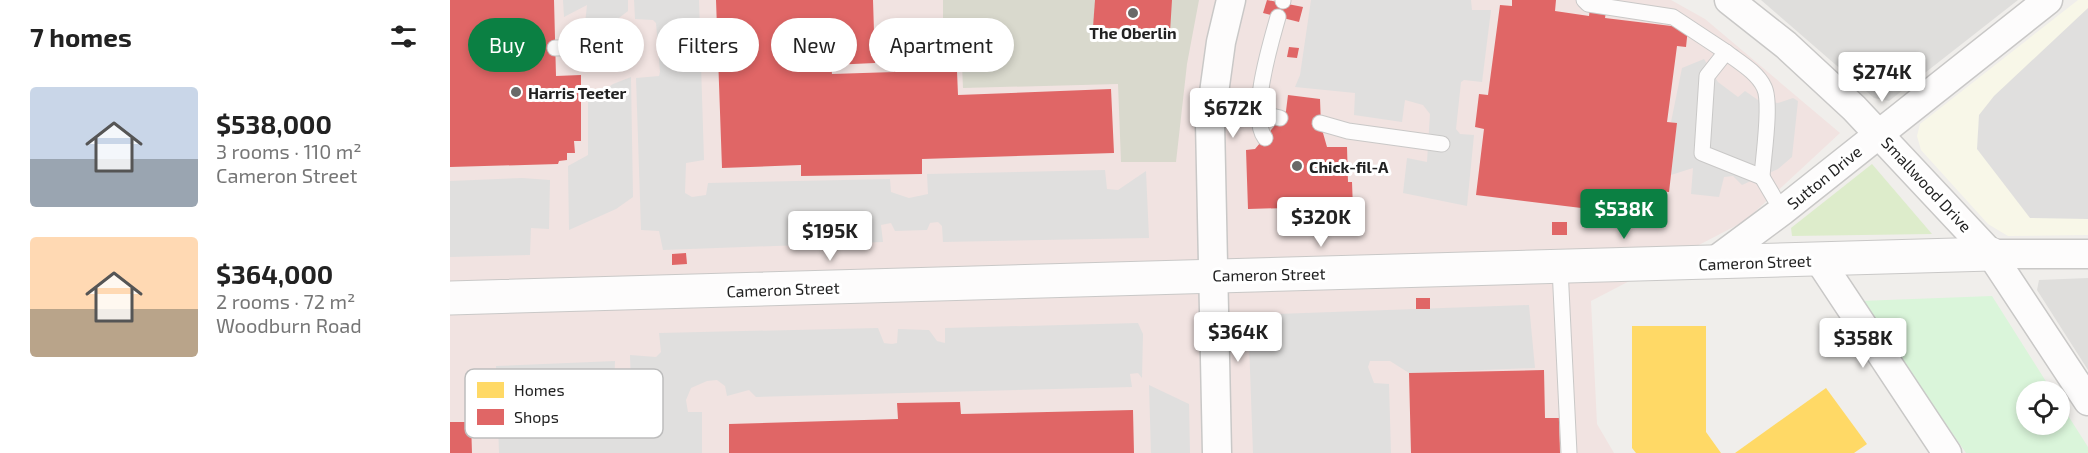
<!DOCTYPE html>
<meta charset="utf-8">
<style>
:root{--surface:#fff;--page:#f6f6f6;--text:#222;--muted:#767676;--accent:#0b8043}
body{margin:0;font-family:"Exo 2",sans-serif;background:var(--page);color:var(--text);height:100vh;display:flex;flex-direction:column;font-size:22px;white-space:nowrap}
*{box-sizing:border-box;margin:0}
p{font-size:20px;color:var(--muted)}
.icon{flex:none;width:33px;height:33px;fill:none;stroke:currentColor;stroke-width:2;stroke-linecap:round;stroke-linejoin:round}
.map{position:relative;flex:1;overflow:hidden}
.sheet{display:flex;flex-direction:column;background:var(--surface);width:450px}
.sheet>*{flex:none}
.guide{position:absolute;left:18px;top:18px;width:570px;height:54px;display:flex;gap:12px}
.fabs{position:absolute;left:1566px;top:381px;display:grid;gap:12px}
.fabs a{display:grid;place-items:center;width:54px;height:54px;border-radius:50%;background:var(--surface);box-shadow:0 3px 9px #0003;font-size:30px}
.price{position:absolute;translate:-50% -51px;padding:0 14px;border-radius:6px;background:#fff;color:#222;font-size:20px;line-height:39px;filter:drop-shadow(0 2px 3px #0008)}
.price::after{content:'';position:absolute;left:50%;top:36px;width:18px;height:14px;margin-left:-9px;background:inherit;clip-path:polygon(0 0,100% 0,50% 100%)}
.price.selected{background:var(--accent);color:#fff}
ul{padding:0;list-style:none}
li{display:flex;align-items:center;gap:18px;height:150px;padding:0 30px}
li span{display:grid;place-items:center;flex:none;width:168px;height:120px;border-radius:6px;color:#555}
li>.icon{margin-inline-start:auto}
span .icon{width:72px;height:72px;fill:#fffc;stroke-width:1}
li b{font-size:26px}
h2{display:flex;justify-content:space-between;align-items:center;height:72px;padding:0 30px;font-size:26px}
.tag{padding:0 21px;border-radius:27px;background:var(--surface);box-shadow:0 3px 9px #0003;font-size:21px;line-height:54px}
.tag.selected{background:var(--accent);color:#fff}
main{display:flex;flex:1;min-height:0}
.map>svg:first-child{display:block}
.residential{fill:#dfdedc}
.commercial{fill:#f1e3e1}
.education{fill:#f8f7e8}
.construction{fill:#d9d9cd}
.grass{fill:#ddeccb}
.park{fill:#daf5da}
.parking{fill:#e0dfde}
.homes{fill:#ffd966}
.shops{fill:#e06666}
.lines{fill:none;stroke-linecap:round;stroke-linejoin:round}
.service-casing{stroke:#c9c8c7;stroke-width:17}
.minor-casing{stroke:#c9c8c7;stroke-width:31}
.tertiary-casing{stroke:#c9c8c7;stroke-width:35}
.service{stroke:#fdfcfc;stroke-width:15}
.minor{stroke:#fdfcfc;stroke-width:28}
.tertiary{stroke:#fdfcfc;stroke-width:33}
.poi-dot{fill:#6a6968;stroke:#fff;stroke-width:2}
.labels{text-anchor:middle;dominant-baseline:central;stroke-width:6;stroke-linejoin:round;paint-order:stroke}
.poi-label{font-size:16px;font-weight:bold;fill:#222;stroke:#fff;text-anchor:start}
.street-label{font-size:16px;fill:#222;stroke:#fff}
.key{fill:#fff;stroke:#bdbdbd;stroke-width:1.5}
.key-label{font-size:16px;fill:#222}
</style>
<main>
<section class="sheet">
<h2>7 homes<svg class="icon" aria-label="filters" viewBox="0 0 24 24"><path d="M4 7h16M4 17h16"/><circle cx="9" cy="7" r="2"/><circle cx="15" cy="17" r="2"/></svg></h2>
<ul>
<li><span style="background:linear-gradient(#c9d6e8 60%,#9aa5b1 0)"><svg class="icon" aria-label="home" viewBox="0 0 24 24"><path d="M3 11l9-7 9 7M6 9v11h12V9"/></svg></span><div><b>$538,000</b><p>3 rooms · 110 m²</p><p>Cameron Street</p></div></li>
<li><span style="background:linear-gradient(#ffd9b3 60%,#b9a48a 0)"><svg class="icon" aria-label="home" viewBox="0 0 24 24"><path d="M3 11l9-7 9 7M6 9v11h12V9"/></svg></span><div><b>$364,000</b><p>2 rooms · 72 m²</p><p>Woodburn Road</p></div></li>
</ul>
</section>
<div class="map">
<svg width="1638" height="453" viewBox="0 0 1638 453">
<rect width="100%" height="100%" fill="#f0eeeb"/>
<g class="residential">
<polygon points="1311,0 1568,0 1439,101 1424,98"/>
<polygon points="1638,278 1638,370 1587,290 1589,280"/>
</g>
<polygon class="commercial" points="0,0 1221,0 1255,19 1390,133 1295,221 1141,301 1147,424 1164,453 0,453"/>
<polygon class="education" points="1628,0 1638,0 1638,235 1558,236 1538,224 1471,150 1467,136 1470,124"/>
<polygon class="construction" points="493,0 749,0 737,64 726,162 671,162 668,84 513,88 512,65 493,66"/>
<polygon class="grass" points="1422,164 1482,234 1342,236 1341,228"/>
<polygon class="park" points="1542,296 1602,391 1576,392 1576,424 1610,424 1610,403 1638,447 1638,453 1516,453 1410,301"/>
<g class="parking">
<polygon points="113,0 178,0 178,11 161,24 135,24 137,5 114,17"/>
<polygon points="184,0 249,0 254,160 236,163 235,193 242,197 256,195 258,183 440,179 441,192 459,198 478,194 477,174 655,170 657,189 668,190 696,171 699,238 493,242 492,226 488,222 480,223 477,230 445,231 441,223 431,225 433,242 213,250 209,231 191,230 186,78 209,76 210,72 206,23 203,20 185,19"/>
<polygon points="861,0 1021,0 1022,10 1041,10 1032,82 1014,80 1011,82 1006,129 1010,134 1024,135 1017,206 953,193 957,158 977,162 980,114 973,105 955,100 952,122 904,115 905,93 845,87 850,75"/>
<polygon points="1638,8 1638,219 1580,218 1527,149 1529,115 1544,96"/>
<polygon points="1254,59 1268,82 1288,97 1295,91 1308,100 1328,103 1343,98 1348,101 1342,157 1328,169 1292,185 1283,176 1274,177 1269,197 1241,194 1243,168 1221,175 1227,124 1221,122 1232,68"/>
<polygon points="181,77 183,197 166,209 119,230 118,166 138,155 138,102 163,84"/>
<polygon points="72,178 100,180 99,229 81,228 80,255 0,257 0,181"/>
<polygon points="1079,305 1085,368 959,373 940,361 920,361 918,367 924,383 939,384 941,453 803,453 798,315"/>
<polygon points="688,323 693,334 692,378 688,373 680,374 682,387 306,397 299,390 277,396 275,386 267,380 257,381 241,388 236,400 238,412 252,412 252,453 49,453 46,366 165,361 163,415 166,418 182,415 180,355 206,357 211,352 209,333 428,328 434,343 442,344 447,343 448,329 479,330 487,341 495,343 495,328"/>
<polygon points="699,385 739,404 740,453 701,453"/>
</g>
<g class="homes">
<polygon points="1182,326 1256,326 1256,432 1271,453 1186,453 1182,448"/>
<polygon points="1376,388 1417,444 1404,453 1285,453"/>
</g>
<g class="shops">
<polygon points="0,0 104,0 106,76 131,75 131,141 124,141 125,153 117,153 117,160 109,161 108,164 0,167"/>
<polygon points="266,0 423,0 425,63 381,65 382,74 444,72 444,59 486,58 486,71 507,71 508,95 661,89 664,153 472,159 472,174 351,176 351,165 272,168"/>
<polygon points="645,0 722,0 720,32 643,27"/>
<polygon points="817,0 853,7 849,22 813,13"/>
<polygon points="1062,0 1106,0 1105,11 1139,16 1141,0 1158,0 1155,18 1238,28 1236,47 1227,46 1217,122 1227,123 1219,192 1208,191 1205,217 1026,195 1034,129 1025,127 1029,94 1038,95 1050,5 1062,6"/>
<polygon points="839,47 849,48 847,58 837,57"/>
<polygon points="838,95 870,99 871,126 877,147 897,147 898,182 902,182 903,209 871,210 871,207 798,209 796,150 805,149 827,123 836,111"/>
<rect x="1102" y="222" width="15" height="13"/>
<polygon points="236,253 237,264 222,265 222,254"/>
<rect x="966" y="298" width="14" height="11"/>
<polygon points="1094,370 1095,418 1109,418 1110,453 961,453 959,373"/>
<polygon points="510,402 511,414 683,410 684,453 279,453 279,424 448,419 447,403"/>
<polygon points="0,422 21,422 22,453 0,453"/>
</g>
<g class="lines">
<defs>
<g id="service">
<polyline points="1134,0 1138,4 1223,17 1276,52"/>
<polyline points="833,1 833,0"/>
<polyline points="105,48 151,47"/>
<path d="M1276,52C1289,62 1307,72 1314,87C1322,102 1313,158 1312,177L1252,153L1257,76Z"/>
<polyline points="809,113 830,118"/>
<polyline points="870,123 898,131 992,144"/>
<path d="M815,138C798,116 821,42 828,17"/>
<polyline points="1312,177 1332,211"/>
<polyline points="1110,268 1119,453"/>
</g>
<g id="minor">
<polyline points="1279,0 1336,45 1404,108 1541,254 1638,401"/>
<polyline points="1541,254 1638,254"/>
<polyline points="1369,260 1497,453"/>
<polyline points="1262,263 1332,211 1598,0"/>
<polyline points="767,453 760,122 771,42 781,0"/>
</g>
<polyline id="tertiary" points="0,298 1541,254"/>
</defs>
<use href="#service" class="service-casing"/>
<use href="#minor" class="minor-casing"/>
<use href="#tertiary" class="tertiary-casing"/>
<use href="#service" class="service"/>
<use href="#minor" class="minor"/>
<use href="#tertiary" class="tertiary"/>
</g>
<g class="poi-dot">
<circle cx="683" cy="13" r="6"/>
<circle cx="66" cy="92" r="6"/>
<circle cx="847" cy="166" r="6"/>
</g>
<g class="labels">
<g class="poi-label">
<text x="683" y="32" text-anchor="middle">The Oberlin</text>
<text x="78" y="92">Harris Teeter</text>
<text x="859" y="166">Chick-fil-A</text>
</g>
<g class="street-label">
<text transform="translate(1374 177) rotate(-39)">Sutton Drive</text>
<text transform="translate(1477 184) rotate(47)">Smallwood Drive</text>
<text transform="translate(1305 262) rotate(-2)">Cameron Street</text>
<text transform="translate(819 274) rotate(-1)">Cameron Street</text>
<text transform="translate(333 289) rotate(-2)">Cameron Street</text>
</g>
</g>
<rect x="15" y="369" width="198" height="69" rx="9" class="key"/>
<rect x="27" y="382" width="27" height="16" fill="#ffd966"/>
<rect x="27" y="409" width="27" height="16" fill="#e06666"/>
<g class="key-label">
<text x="64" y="396">Homes</text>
<text x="64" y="423">Shops</text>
</g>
</svg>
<div class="fabs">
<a><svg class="icon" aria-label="locate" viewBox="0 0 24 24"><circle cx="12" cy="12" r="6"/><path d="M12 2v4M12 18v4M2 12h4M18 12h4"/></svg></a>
</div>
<b class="price" style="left:1432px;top:103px">$274K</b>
<b class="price" style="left:783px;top:139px">$672K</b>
<b class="price selected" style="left:1174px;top:240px">$538K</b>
<b class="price" style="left:871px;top:248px">$320K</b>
<b class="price" style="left:380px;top:262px">$195K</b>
<b class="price" style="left:788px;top:363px">$364K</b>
<b class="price" style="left:1413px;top:369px">$358K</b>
<div class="guide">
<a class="tag selected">Buy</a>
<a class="tag">Rent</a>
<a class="tag">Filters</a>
<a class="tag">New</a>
<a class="tag">Apartment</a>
</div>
</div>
</main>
